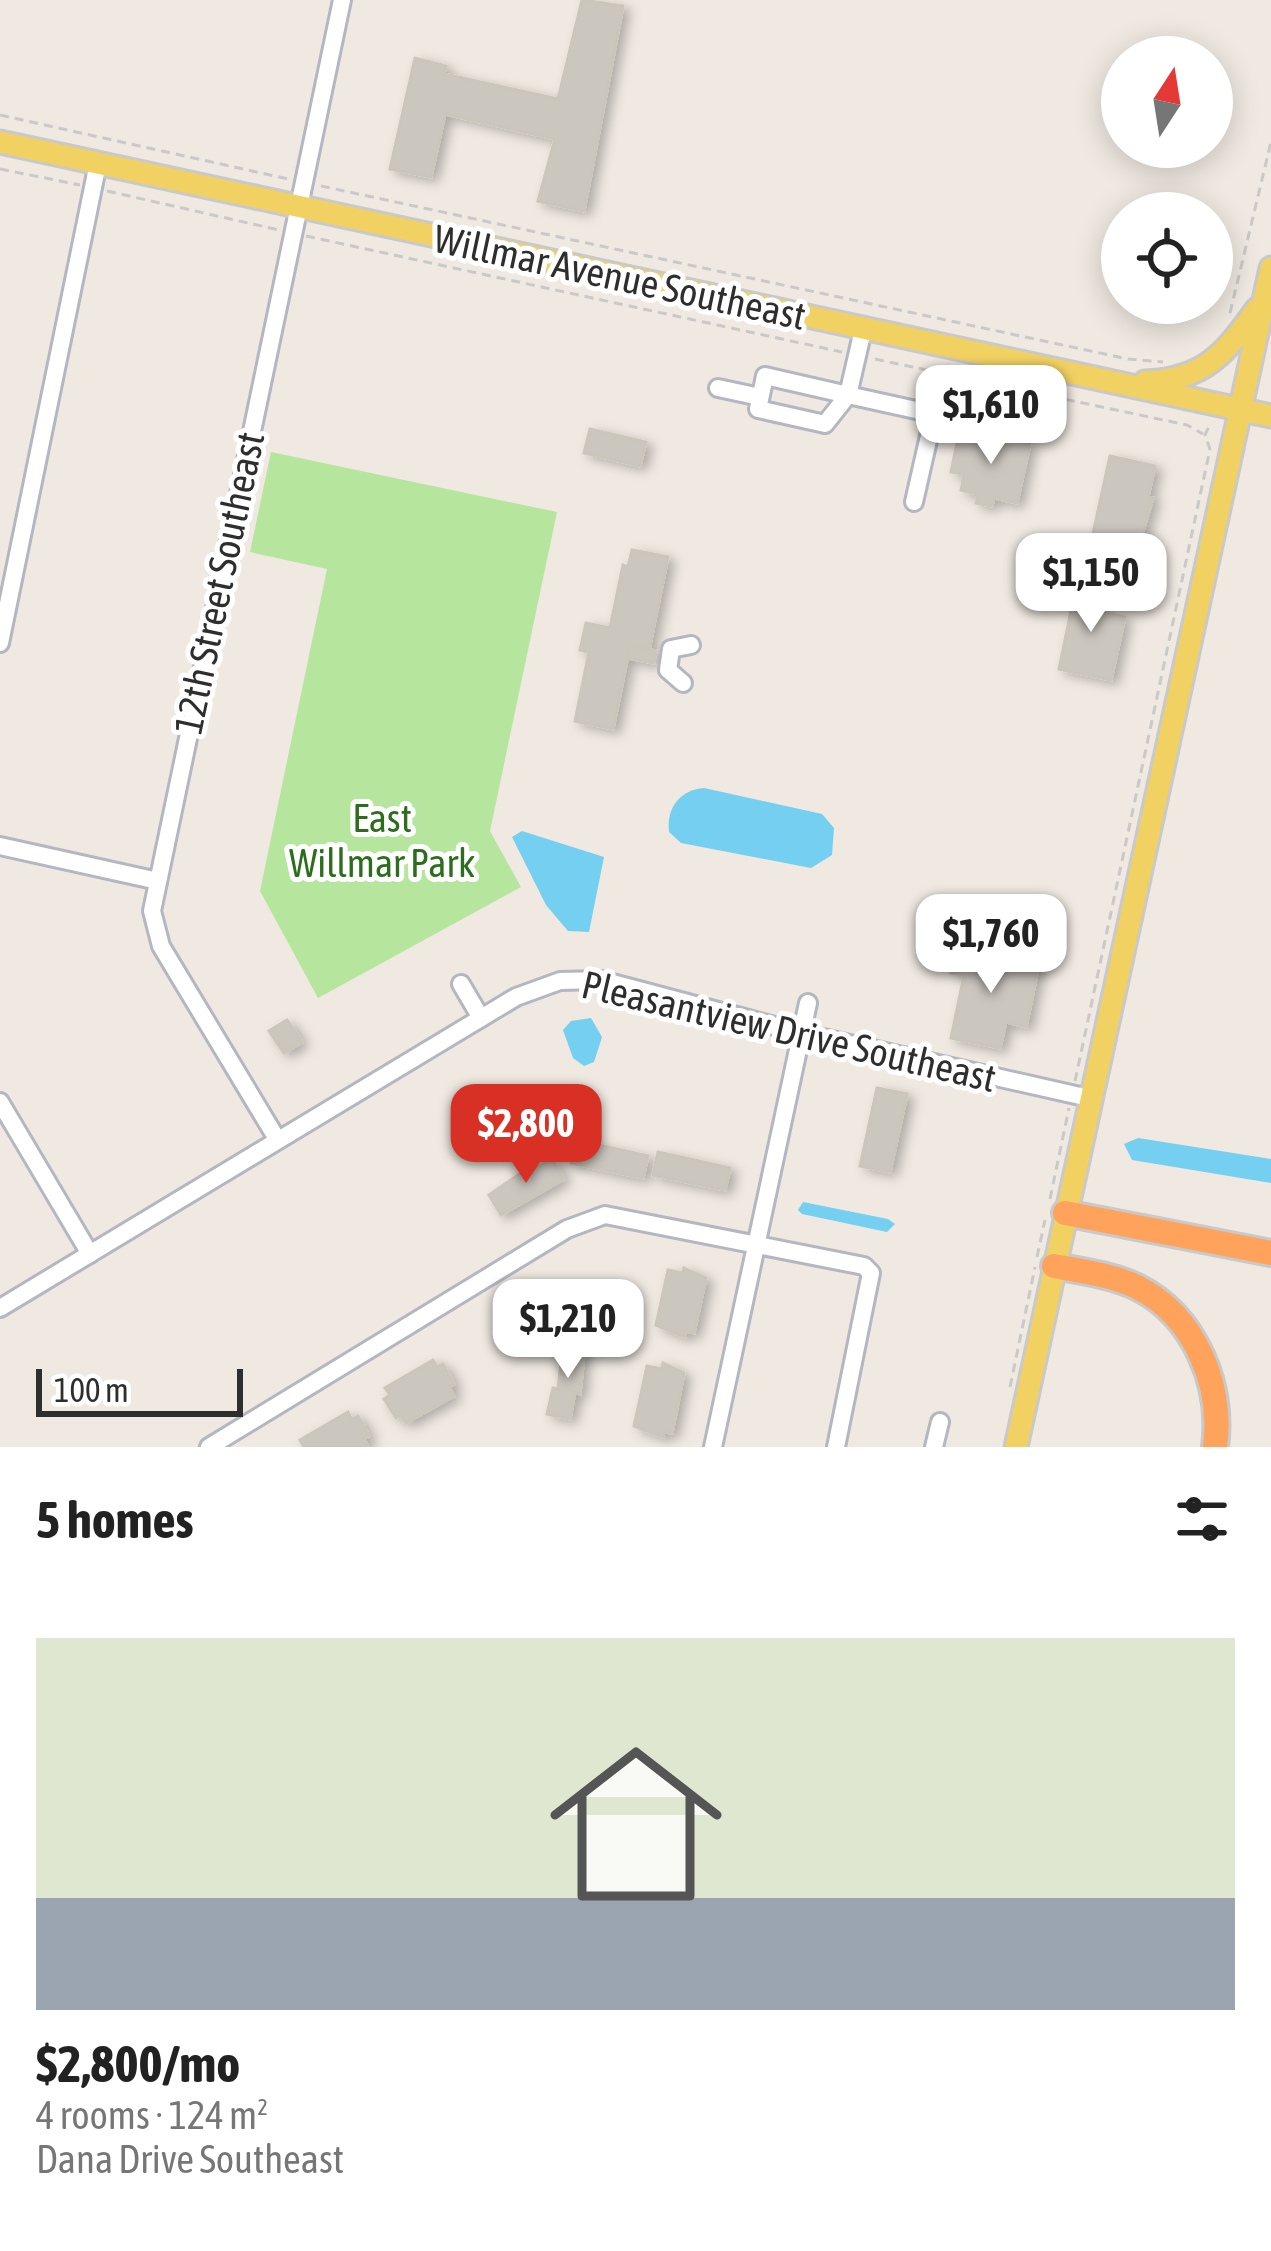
<!DOCTYPE html>
<meta charset="utf-8">
<style>
:root{--surface:#fff;--page:#f6f6f6;--text:#222;--muted:#767676;--line:#e0e0e0;--accent:#d93025}
body{margin:0;font-family:"Asap Condensed",sans-serif;background:var(--page);color:var(--text);height:100vh;display:flex;flex-direction:column;font-size:45px;white-space:nowrap}
*{box-sizing:border-box;margin:0}
p{font-size:39px;color:var(--muted)}
.icon{flex:none;width:66px;height:66px;fill:none;stroke:currentColor;stroke-width:2;stroke-linecap:round;stroke-linejoin:round}
.map{position:relative;height:1447px;overflow:hidden}
.panel{display:flex;flex-direction:column;background:var(--surface);flex:1}
.panel>*{flex:none}
.needle{width:78px;rotate:12deg}
.fabs{position:absolute;left:1101px;top:36px;display:grid;gap:24px}
.fabs a{display:grid;place-items:center;width:132px;height:132px;border-radius:50%;background:var(--surface);box-shadow:0 6px 30px #0003;font-size:60px}
.scale{position:absolute;left:36px;bottom:30px;width:207px;box-sizing:border-box;padding-left:12px;border:6px solid #2e2e2e;border-top:0;font-size:33px;line-height:42px;white-space:nowrap;color:#2e2e2e;-webkit-text-stroke:9px #fff;paint-order:stroke}
.price{position:absolute;translate:-50% -102px;padding:0 27px;border-radius:24px;background:#fff;color:#222;font-size:39px;line-height:78px;filter:drop-shadow(0 3px 6px #0008)}
.price::after{content:'';position:absolute;left:50%;top:72px;width:36px;height:27px;margin-left:-18px;background:inherit;clip-path:polygon(0 0,100% 0,50% 100%)}
.price.on{background:var(--accent);color:#fff}
ul{padding:0;list-style:none}
li{display:grid;align-content:center;gap:24px;height:636px;padding:0 36px}
li+li{border-top:3px solid var(--line)}
li span{display:grid;place-items:center;height:372px;border-radius:0px;color:#555}
li>.icon{margin-inline-start:auto}
span .icon{width:216px;height:216px;fill:#fffc;stroke-width:1}
li b{font-size:51px}
h2{display:flex;justify-content:space-between;align-items:center;height:144px;padding:0 36px;font-size:51px}
.map>svg:first-child{display:block}
.grass{fill:#b6e59e}
.water{fill:#75cff0}
.building{fill:#cbc7bf;stroke:#cbc5ba;stroke-width:3;filter:url(#shadow)}
.lines{fill:none;stroke-linecap:round;stroke-linejoin:round}
.minor-casing{stroke:#b4b7c1;stroke-width:22}
.major-casing{stroke:#c9c9c9;stroke-width:27}
.highway-casing{stroke:#c9c9c9;stroke-width:30}
.path{stroke:#c9c9c9;stroke-width:3;stroke-dasharray:9 6;stroke-linecap:butt}
.minor{stroke:#fff;stroke-width:16}
.major{stroke:#f2d163;stroke-width:21}
.highway{stroke:#ffa35c;stroke-width:24}
.labels{text-anchor:middle;dominant-baseline:central;stroke-width:10;stroke-linejoin:round;paint-order:stroke}
.street-label{font-size:39px;fill:#2e2e2e;stroke:#fff}
.park-label{font-size:39px;fill:#2c6e1b;stroke:#fff}
</style>
<div class="map">
<svg width="1271" height="1447" viewBox="0 0 1271 1447">
<defs>
<filter id="shadow"><feDropShadow dx="6" dy="4" stdDeviation="6" flood-color="#0004"/></filter>
</defs>
<rect width="100%" height="100%" fill="#efe9e1"/>
<g class="grass">
<polygon points="271,452 557,512 490,831 521,887 318,998 260,891 327,569 250,552"/>
<polygon points="591,1284 614,1289 603,1341 580,1336"/>
</g>
<g class="water">
<path d="M704,788L822,814L834,828L832,855L811,868L681,843L669,832C666,808 680,790 704,788Z"/>
<polygon points="522,831 604,857 589,932 568,931 546,905 512,837"/>
<polygon points="591,1018 602,1037 594,1062 584,1066 573,1058 563,1030 571,1021"/>
<polygon points="1138,1138 1271,1159 1271,1183 1132,1160 1124,1144"/>
<polygon points="803,1202 888,1219 895,1224 887,1232 802,1214 798,1210"/>
</g>
<g class="building">
<polygon points="582,0 623,6 584,211 538,201 555,139 445,114 431,177 390,169 415,58 446,66 444,74 558,99"/>
<polygon points="590,429 646,442 640,466 584,453"/>
<polygon points="973,433 1030,444 1017,503 994,498 992,506 976,503 978,494 961,490 964,474 951,472 958,438 971,440"/>
<polygon points="1110,456 1155,466 1148,497 1153,498 1138,548 1092,538"/>
<polygon points="632,550 668,557 649,650 630,646 613,729 575,721 589,652 580,650 586,623 610,628 623,565 628,567"/>
<polygon points="1077,582 1105,588 1100,612 1125,617 1111,680 1059,669"/>
<polygon points="630,646 656,651 654,663 628,658"/>
<polygon points="956,947 1039,965 1026,1027 1006,1022 1000,1048 951,1038 964,975 951,973"/>
<polygon points="287,1020 302,1042 284,1053 269,1031"/>
<polygon points="877,1088 907,1094 890,1172 860,1166"/>
<polygon points="576,1140 648,1156 643,1178 571,1163"/>
<polygon points="658,1152 730,1168 725,1190 653,1175"/>
<polygon points="552,1159 564,1179 501,1215 489,1195 528,1168 530,1171"/>
<polygon points="684,1268 706,1278 694,1333 686,1331 685,1337 656,1325 668,1270 683,1273"/>
<polygon points="563,1341 585,1346 580,1394 575,1392 570,1419 547,1414 553,1388 558,1389"/>
<polygon points="433,1360 437,1367 443,1364 454,1384 449,1387 454,1396 406,1423 401,1415 396,1418 384,1399 390,1395 385,1388"/>
<polygon points="663,1363 684,1373 672,1433 664,1432 663,1437 634,1426 647,1366 662,1369"/>
<polygon points="348,1412 352,1420 358,1416 369,1436 364,1439 368,1447 304,1447 300,1440"/>
</g>
<g class="lines">
<defs>
<g id="minor">
<polyline points="863,330 848,395 934,414 914,502"/>
<polygon points="765,376 848,395 825,424 758,409"/>
<polyline points="718,388 760,397"/>
<polyline points="0,643 98,163"/>
<polyline points="683,683 668,670 671,649 691,645"/>
<polyline points="0,846 158,881"/>
<polyline points="461,984 481,1018"/>
<polyline points="0,1102 90,1254"/>
<polyline points="277,1139 161,946 152,911 342,0"/>
<polyline points="0,1308 516,997 560,981 601,980 801,1033 1089,1098"/>
<polyline points="209,1447 567,1229 605,1215 864,1266 871,1273 836,1447"/>
<polyline points="713,1447 808,1003"/>
<polyline points="934,1447 940,1422"/>
</g>
<g id="major">
<polyline points="0,142 1271,416"/>
<path d="M1145,382C1204,380 1225,354 1257,309"/>
<polyline points="1016,1447 1271,268"/>
</g>
<g id="highway">
<polyline points="1065,1213 1271,1253"/>
<path d="M1054,1266C1081,1271 1112,1275 1137,1287C1195,1316 1223,1385 1215,1447"/>
</g>
</defs>
<use href="#minor" class="minor-casing"/>
<use href="#major" class="major-casing"/>
<use href="#highway" class="highway-casing"/>
<g class="path">
<polyline points="0,115 288,179"/>
<polyline points="0,169 80,185"/>
<polyline points="321,186 1128,359 1163,362"/>
<polyline points="107,191 279,230"/>
<polyline points="306,236 842,352"/>
<polyline points="1230,313 1271,142"/>
<polyline points="875,359 1187,425 1203,434"/>
<polyline points="1075,1081 1210,449 1205,435 1210,424"/>
<polyline points="1050,1199 1069,1108"/>
<polyline points="1037,1257 1045,1220"/>
<polyline points="1010,1387 1035,1267"/>
</g>
<use href="#minor" class="minor"/>
<use href="#major" class="major"/>
<use href="#highway" class="highway"/>
</g>
<g class="labels">
<g class="street-label">
<text transform="translate(620 277) rotate(12)">Willmar Avenue Southeast</text>
<text transform="translate(219 583) rotate(-78)">12th Street Southeast</text>
<text transform="translate(789 1031) rotate(13)">Pleasantview Drive Southeast</text>
</g>
<g class="park-label">
<text x="382" y="818">East<tspan x="382" dy="45">Willmar Park</tspan></text>
</g>
</g>
</svg>
<div class="fabs">
<a><svg class="needle" viewBox="-14 -14 28 28"><path d="M0-13l5 13h-10z" fill="#e53935"/><path d="M0 13l5-13h-10z" fill="#767676"/></svg></a>
<a><svg class="icon" aria-label="locate" viewBox="0 0 24 24"><circle cx="12" cy="12" r="6"/><path d="M12 2v4M12 18v4M2 12h4M18 12h4"/></svg></a>
</div>
<div class="scale">100 m</div>
<b class="price" style="left:991px;top:467px">$1,610</b>
<b class="price" style="left:1091px;top:635px">$1,150</b>
<b class="price" style="left:991px;top:996px">$1,760</b>
<b class="price on" style="left:526px;top:1186px">$2,800</b>
<b class="price" style="left:568px;top:1381px">$1,210</b>
</div>
<section class="panel">
<h2>5 homes<svg class="icon" aria-label="filters" viewBox="0 0 24 24"><path d="M4 7h16M4 17h16"/><circle cx="9" cy="7" r="2"/><circle cx="15" cy="17" r="2"/></svg></h2>
<ul>
<li><span style="background:linear-gradient(#dfe7d0 70%,#9aa5b1 0)"><svg class="icon" aria-label="home" viewBox="0 0 24 24"><path d="M3 11l9-7 9 7M6 9v11h12V9"/></svg></span><div><b>$2,800/mo</b><p>4 rooms · 124 m²</p><p>Dana Drive Southeast</p></div></li>
</ul>
</section>
